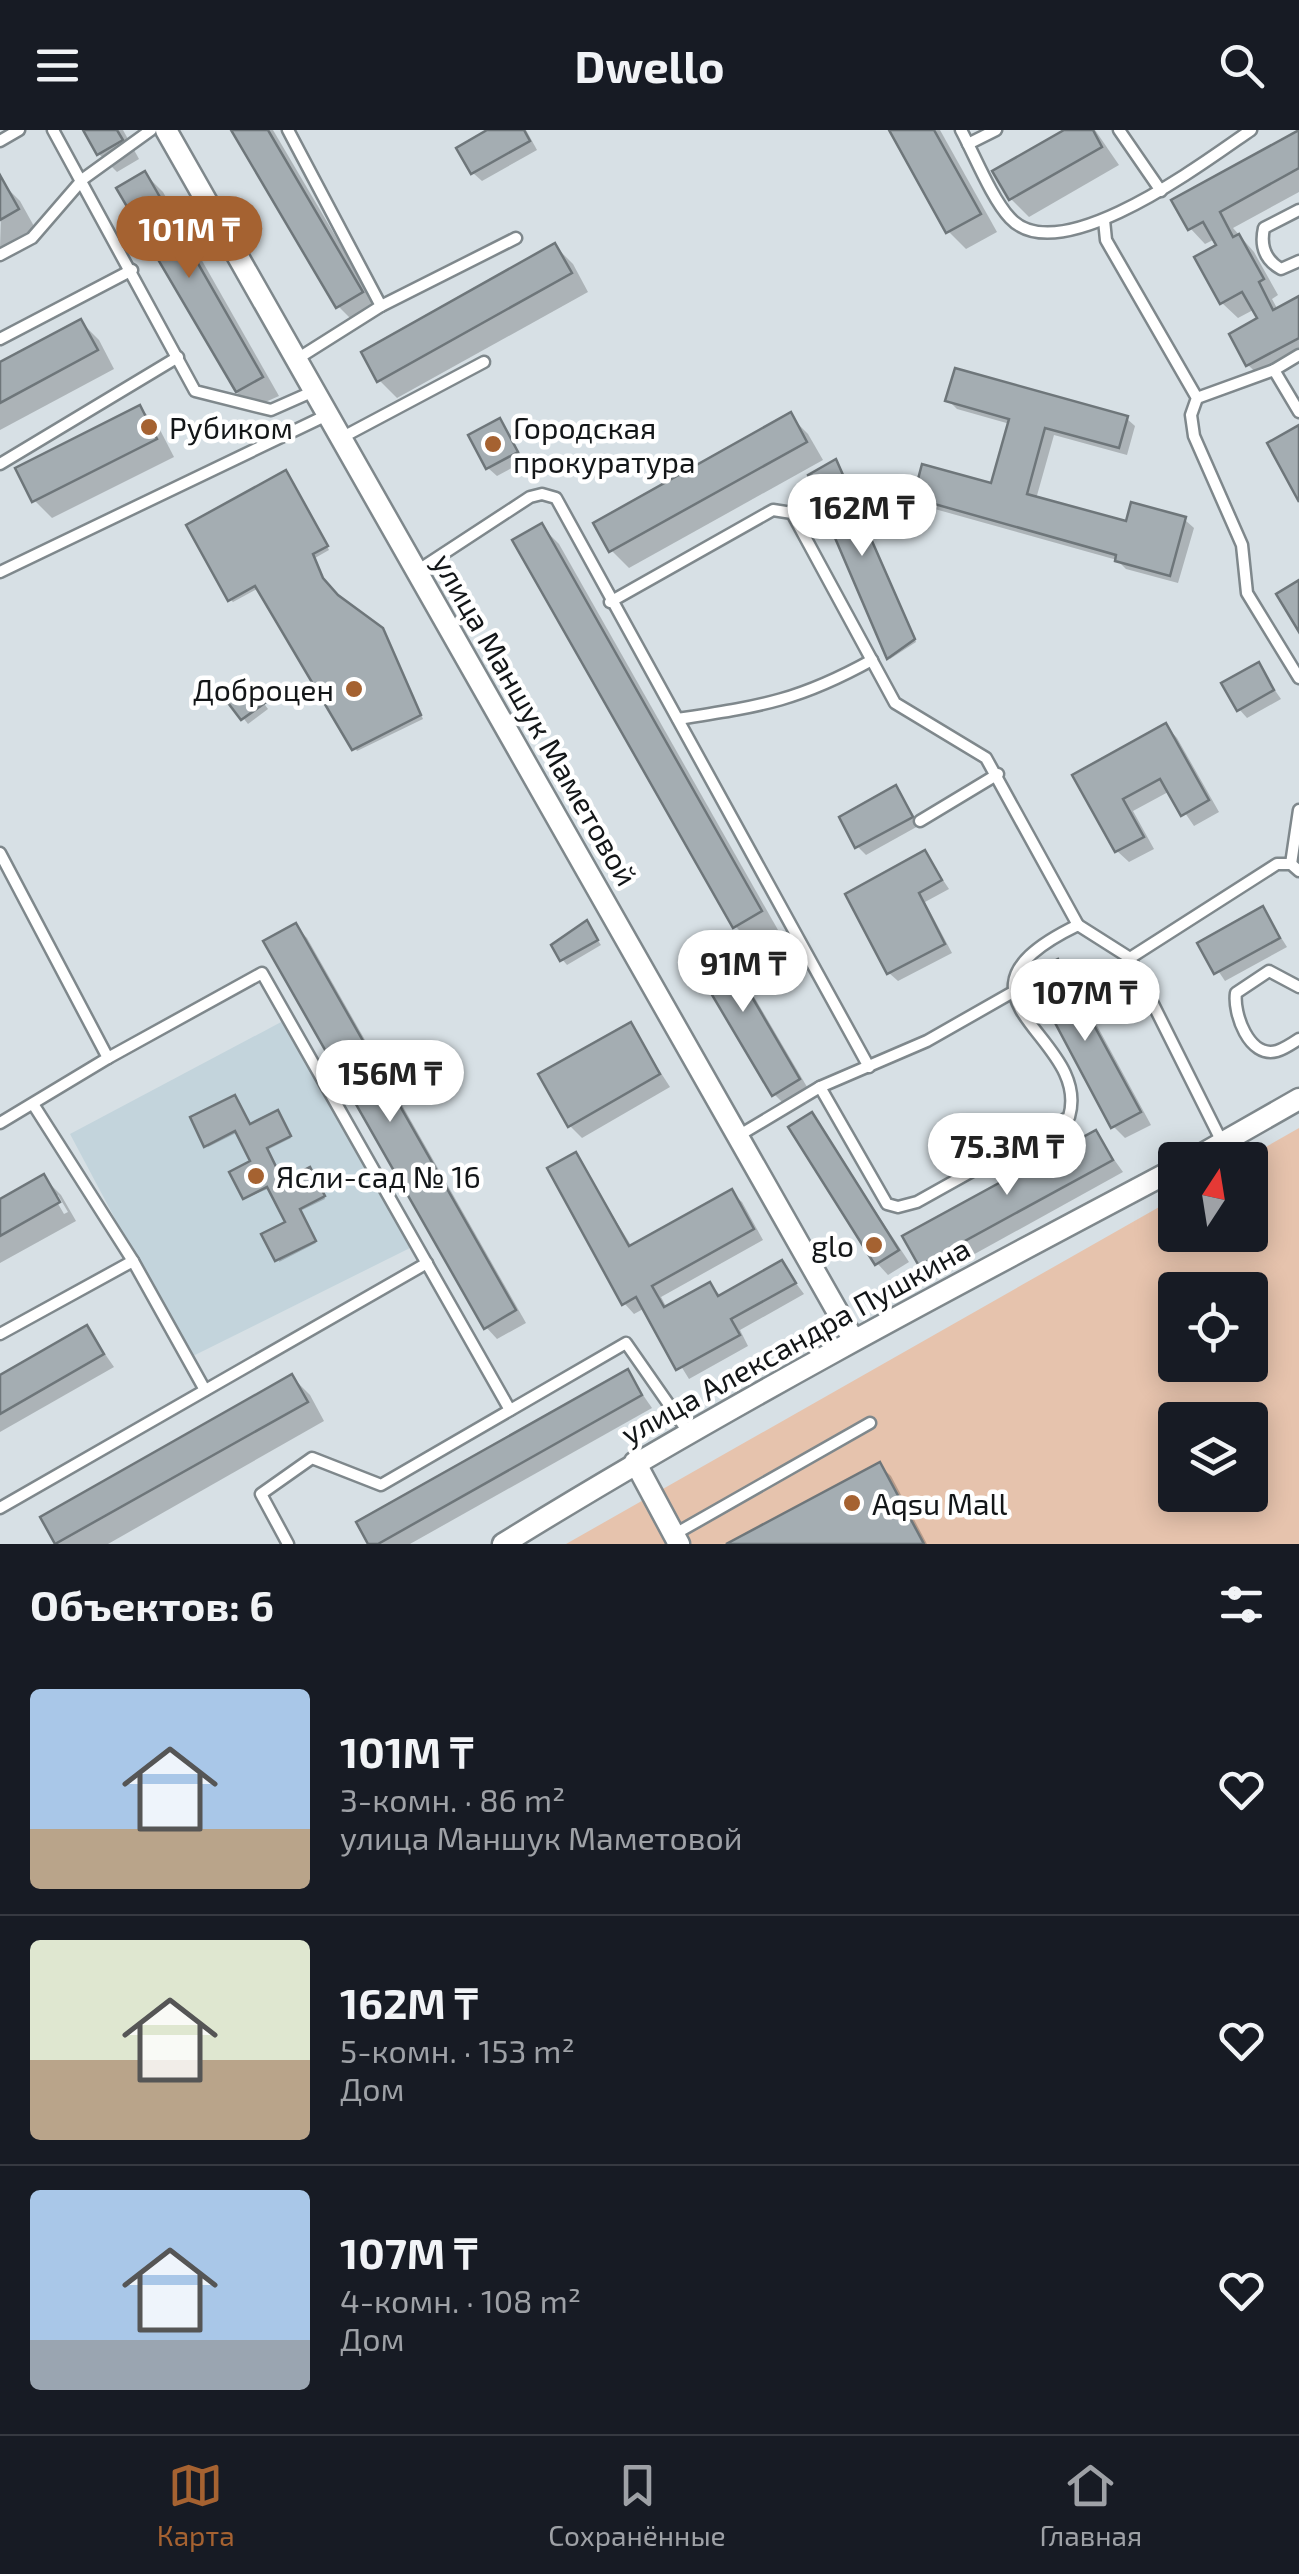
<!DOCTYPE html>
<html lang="ru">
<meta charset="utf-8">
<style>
:root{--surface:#171b24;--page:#242831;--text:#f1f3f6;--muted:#9ea1a6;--line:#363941;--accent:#a56231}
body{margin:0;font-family:"Exo 2",sans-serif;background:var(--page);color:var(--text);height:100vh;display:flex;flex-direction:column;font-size:38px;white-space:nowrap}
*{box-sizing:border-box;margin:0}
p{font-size:32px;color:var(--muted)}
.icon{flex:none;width:55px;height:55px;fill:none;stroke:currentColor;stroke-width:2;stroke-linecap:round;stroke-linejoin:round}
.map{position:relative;height:1414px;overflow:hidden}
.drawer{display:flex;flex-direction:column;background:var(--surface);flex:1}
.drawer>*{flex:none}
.needle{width:65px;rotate:12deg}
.tools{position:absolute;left:1158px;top:1012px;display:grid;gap:20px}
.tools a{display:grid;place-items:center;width:110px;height:110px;border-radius:10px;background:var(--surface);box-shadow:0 5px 25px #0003;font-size:50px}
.price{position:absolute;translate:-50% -85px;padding:0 22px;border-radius:35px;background:#fff;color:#222;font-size:32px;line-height:65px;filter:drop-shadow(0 2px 5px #0008)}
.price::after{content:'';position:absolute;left:50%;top:60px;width:30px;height:22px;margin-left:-15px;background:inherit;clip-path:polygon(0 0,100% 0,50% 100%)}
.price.on{background:var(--accent);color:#fff}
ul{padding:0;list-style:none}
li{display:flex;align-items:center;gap:30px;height:250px;padding:0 30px}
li+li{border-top:2px solid var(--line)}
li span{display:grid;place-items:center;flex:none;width:280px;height:200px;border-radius:10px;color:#555}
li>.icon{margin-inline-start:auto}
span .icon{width:120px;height:120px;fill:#fffc;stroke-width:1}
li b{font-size:42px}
h2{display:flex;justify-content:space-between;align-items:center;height:120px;padding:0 30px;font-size:42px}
header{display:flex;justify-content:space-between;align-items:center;height:130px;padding:0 30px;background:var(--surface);font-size:45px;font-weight:700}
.menu{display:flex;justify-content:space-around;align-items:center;height:140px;border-top:2px solid var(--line);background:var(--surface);font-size:28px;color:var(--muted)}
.menu a{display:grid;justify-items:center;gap:5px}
.menu .on{color:var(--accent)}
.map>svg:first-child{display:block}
.built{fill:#c3d4dc}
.green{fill:#e6c3ad;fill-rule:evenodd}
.shadow{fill:#0003;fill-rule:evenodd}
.building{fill:#a4adb2;stroke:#6e767a;stroke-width:2.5}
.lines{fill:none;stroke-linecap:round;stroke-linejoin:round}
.lane-casing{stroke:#7f888c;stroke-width:15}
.street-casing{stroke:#7f888c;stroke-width:25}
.lane{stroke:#fff;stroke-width:10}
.street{stroke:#fff;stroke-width:20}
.poi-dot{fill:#a56231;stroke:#fff;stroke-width:4}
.labels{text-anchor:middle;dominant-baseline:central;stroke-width:9;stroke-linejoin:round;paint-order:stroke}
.poi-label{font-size:30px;fill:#131618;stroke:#fff;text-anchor:start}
.street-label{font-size:30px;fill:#131618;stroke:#fff}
</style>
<header><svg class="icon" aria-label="menu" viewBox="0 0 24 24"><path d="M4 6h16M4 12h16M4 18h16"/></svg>Dwello<svg class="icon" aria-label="search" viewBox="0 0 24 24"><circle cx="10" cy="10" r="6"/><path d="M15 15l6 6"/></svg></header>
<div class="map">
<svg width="1299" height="1414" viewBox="0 0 1299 1414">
<rect width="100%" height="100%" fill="#d7e0e5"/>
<polygon class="built" points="283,891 410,1118 189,1228 70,1004"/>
<path class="green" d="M1299,998V1414H566L1175,1068V1105H1250V1030H1243ZM1175,1160H1250V1235H1175ZM1175,1290H1250V1365H1175Z"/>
<g class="shadow">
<polygon points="86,0 123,0 139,29 117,42 99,24"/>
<polygon points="234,0 273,0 379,180 356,194 338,176"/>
<polygon points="492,0 526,0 537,20 482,51 473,43"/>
<polygon points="892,0 940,0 997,102 966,119 948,101"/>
<polygon points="1069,0 1095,0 1119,35 1029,87 1011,69"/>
<polygon points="1299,1 1299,62 1233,98 1254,122 1278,165 1272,169 1278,180 1299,169 1299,231 1264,250 1248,235 1260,189 1255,179 1238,188 1222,173 1198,128 1219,116 1215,109 1205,114 1190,98"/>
<polygon points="145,44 163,62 279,266 252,278 234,260 120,59"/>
<polygon points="2,53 20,71 35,98 0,118"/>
<polygon points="555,116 573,134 588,162 397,268 379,250"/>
<polygon points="81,192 99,210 114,239 0,300 0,235"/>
<polygon points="948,270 1126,288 1135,296 1127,325 1054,305 1036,369 1127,394 1185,390 1194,398 1178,453 1126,439 1117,430 924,376 916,368 993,356 1010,294 957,279"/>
<polygon points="140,278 158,296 174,327 52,388 34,370"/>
<polygon points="790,286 808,304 823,330 629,438 611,420"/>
<polygon points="499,291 525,331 497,346 488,338"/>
<polygon points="837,334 916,512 890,529 811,346"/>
<polygon points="289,346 329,420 315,428 326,454 385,505 423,589 357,621 259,458 233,472 230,469"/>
<polygon points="541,396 559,414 778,800 753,814 735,796"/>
<polygon points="1258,536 1281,569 1247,588 1239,579"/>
<polygon points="251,556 268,579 248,594 226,566"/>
<polygon points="1166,596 1177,608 1219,682 1194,696 1170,661 1133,681 1154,719 1129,732 1117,721 1076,646"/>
<polygon points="896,658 920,695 866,725 857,716"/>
<polygon points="925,723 949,759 925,772 952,823 898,851 889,843"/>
<polygon points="1263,779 1287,817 1225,851 1200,814"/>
<polygon points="586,793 601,815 567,835 562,829"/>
<polygon points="295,796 307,808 526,1193 497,1209 486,1197"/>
<polygon points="714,807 726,819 810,962 786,976 774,964"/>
<polygon points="1058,832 1069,844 1151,995 1125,1008 1113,996"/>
<polygon points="630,895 670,957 582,1008 570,996"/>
<polygon points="279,985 291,1008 267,1020 284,1053 312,1042 325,1069 300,1081 316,1113 279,1132 288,1093 270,1058 245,1068 253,1032 238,1002 208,1017 193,989 250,997"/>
<polygon points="812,985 909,1132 888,1145 877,1133"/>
<polygon points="1095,1003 1123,1042 933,1147 921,1135 906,1107"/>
<polygon points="575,1025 632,1117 731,1062 742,1072 763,1110 661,1167 667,1178 710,1155 722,1167 781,1133 804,1164 740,1200 748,1216 689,1249 645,1178 634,1184 624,1173"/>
<path d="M43,1047L61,1065L76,1091L0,1133V1072ZM53,1065H58L68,1082L64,1084Z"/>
<polygon points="87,1198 114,1237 0,1302 0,1248"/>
<polygon points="627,1242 652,1278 410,1414 371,1414"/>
<polygon points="292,1247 310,1265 324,1291 108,1414 58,1414 43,1388"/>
<polygon points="879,1335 891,1346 927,1414 731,1414"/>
</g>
<g class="building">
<polygon points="83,0 117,0 123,10 97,25"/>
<polygon points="231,0 268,0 363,162 336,178"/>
<polygon points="487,0 524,0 530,11 471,44 456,18"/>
<polygon points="889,0 934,0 981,84 946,103"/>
<polygon points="1064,0 1093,0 1102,17 1009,70 992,41"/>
<polygon points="1299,0 1299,38 1220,82 1233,107 1239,104 1264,149 1259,152 1273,180 1299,166 1299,208 1246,236 1229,204 1257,188 1242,162 1220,174 1194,127 1216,115 1203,92 1188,100 1171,70"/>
<polygon points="145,41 263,247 236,262 116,58"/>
<polygon points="0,45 19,79 0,90"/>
<polygon points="555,113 572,143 377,252 361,222"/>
<polygon points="81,189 98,220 0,273 0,232"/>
<polygon points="955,238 1128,286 1119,318 1045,298 1027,364 1126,391 1131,372 1186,387 1170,446 1115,431 1116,425 913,368 922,334 991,353 1009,289 945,271"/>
<polygon points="140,275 157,309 32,372 15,338"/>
<polygon points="791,282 807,312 609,422 593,393"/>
<polygon points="500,288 518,322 486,339 468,305"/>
<polygon points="1299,295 1299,372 1267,313"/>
<polygon points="836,329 915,509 887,529 808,345"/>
<polygon points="286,340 328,416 313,424 323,448 338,465 383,498 421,585 352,620 255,456 228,471 186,395"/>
<polygon points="542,393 762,781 733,798 512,410"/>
<polygon points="1299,450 1299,502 1276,464"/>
<polygon points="1259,532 1274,560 1237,581 1221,553"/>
<polygon points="246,548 265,573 241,590 222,565"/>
<polygon points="1166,593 1209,670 1181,686 1160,649 1123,669 1144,707 1115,722 1072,645"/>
<polygon points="896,655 913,687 855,718 839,687"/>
<polygon points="925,720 942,750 919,763 945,814 887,844 845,764"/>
<polygon points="1263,776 1280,808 1214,844 1197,813"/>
<polygon points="587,790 598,810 560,831 551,815"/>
<polygon points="296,793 516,1180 484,1199 263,811"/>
<polygon points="715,804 800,949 772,966 686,821"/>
<polygon points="1058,829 1141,982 1111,998 1029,844"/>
<polygon points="631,892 660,944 568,997 538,944"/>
<polygon points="235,965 250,994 278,980 291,1006 267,1018 283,1051 310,1037 325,1066 300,1079 316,1111 275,1131 261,1104 285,1092 267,1057 243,1069 229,1042 250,1031 235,1001 204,1017 190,987"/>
<polygon points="812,982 899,1120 875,1135 788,997"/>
<polygon points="1096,1000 1113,1030 919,1136 902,1106"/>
<polygon points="576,1022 629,1116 732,1059 754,1099 652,1156 664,1177 710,1152 718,1166 782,1130 796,1153 731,1189 740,1205 676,1240 636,1167 622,1175 547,1038"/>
<polygon points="44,1044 60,1072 0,1106 0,1069"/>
<polygon points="87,1195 104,1224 0,1284 0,1245"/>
<polygon points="628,1239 642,1265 378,1414 368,1414 356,1392"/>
<polygon points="292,1244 308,1272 55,1414 40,1387"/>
<polygon points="880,1332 924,1414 726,1414"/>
</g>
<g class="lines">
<defs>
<g id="lane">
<polyline points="53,0 195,261 271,280 314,261"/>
<polyline points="288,0 381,176 297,229"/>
<path d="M961,0C974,24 992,69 1010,88C1060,142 1207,30 1251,0"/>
<polyline points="1119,0 1161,61"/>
<polyline points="0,11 19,0"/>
<polyline points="968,14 996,0"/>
<path d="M1299,80L1264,98C1260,116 1265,130 1281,139L1299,131"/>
<polyline points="1104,90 1106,110 1197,268 1191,285 1194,306 1242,415 1247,463 1299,548"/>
<polyline points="0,125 32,108 83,49 151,0"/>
<polyline points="381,176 516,108"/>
<polyline points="0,209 132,140"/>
<polyline points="1274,240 1299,282"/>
<polyline points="1197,268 1274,240 1299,225"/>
<polyline points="341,308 484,232"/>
<polyline points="0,334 178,227"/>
<polyline points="417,441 530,367 542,364 556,368 869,937"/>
<polyline points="0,442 327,285"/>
<polyline points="610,472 773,380 792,383 895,573 986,628 1078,795"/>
<path d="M678,589C761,576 798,571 872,530"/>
<polyline points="920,691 998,644"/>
<polyline points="0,723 108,928 0,993"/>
<polyline points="1291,734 1299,680"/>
<path d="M1299,857L1269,841L1236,863C1233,883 1249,929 1277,921C1284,919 1293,913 1299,909"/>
<polyline points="108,928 262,843 510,1280"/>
<polyline points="820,957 927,911 1013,862"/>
<polyline points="33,974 133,1131 205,1260"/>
<path d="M738,1006L820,957L887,1074L898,1077L917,1072L1069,987C1093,905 927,868 1078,795L1130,828"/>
<polyline points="1223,1014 1130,828 1277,734 1291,734 1299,741"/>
<polyline points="0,1204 133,1131"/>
<polyline points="0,1378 427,1133"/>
<polyline points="675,1404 870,1293"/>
<polyline points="288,1414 261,1364 312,1328 381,1355 626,1213 688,1302"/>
</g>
<g id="street">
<polyline points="166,0 853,1209"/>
<polyline points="1192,1030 1299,969"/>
<polyline points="635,1332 679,1414"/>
<path d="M503,1414C721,1279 948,1159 1175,1039"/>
</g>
</defs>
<use href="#lane" class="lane-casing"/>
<use href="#street" class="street-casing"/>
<use href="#lane" class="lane"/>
<use href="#street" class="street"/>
</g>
<g class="poi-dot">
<circle cx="149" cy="297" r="10"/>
<circle cx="493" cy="314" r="10"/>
<circle cx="354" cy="559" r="10"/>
<circle cx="256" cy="1046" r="10"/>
<circle cx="874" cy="1115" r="10"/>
<circle cx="852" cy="1373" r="10"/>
</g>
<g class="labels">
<g class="poi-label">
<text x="169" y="297">Рубиком</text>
<text x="513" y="297">Городская<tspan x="513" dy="34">прокуратура</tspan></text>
<text x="334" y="559" text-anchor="end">Доброцен</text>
<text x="276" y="1046">Ясли-сад № 16</text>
<text x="854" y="1115" text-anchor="end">glo</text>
<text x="872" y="1373">Аqsu Mall</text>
</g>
<g class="street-label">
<text transform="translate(536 589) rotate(60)">улица Маншук Маметовой</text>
<text transform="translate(795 1210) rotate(-29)">улица Александра Пушкина</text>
</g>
</g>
</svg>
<div class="tools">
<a><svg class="needle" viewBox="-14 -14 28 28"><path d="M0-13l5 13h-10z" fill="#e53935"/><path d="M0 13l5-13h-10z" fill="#9ea1a6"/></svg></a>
<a><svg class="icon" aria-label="locate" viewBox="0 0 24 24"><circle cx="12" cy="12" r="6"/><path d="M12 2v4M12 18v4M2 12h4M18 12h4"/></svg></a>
<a><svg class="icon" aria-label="layers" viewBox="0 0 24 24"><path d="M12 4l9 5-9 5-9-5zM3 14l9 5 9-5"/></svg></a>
</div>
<b class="price on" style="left:189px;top:151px">101M ₸</b>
<b class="price" style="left:862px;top:429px">162M ₸</b>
<b class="price" style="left:743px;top:885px">91M ₸</b>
<b class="price" style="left:1085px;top:914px">107M ₸</b>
<b class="price" style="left:390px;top:995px">156M ₸</b>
<b class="price" style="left:1007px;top:1068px">75.3M ₸</b>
</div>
<section class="drawer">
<h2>Объектов: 6<svg class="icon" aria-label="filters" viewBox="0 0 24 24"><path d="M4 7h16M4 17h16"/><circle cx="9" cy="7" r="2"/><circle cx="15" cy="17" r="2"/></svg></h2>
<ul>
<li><span style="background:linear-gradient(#a9c7e8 70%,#b9a48a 0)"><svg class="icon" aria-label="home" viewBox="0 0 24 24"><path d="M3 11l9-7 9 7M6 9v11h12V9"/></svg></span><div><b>101M ₸</b><p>3-комн. · 86 m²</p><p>улица Маншук Маметовой</p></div><svg class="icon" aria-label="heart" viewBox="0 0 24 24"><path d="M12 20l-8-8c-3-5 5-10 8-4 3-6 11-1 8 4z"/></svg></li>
<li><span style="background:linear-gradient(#dfe7d0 60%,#b9a48a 0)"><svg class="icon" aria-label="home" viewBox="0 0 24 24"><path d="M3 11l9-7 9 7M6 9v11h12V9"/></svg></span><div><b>162M ₸</b><p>5-комн. · 153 m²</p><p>Дом</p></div><svg class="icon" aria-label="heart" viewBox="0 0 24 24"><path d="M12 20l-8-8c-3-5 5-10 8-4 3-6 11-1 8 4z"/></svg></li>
<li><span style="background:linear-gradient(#a9c7e8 75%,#9aa5b1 0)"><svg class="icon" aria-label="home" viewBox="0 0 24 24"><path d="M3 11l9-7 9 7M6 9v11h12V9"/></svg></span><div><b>107M ₸</b><p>4-комн. · 108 m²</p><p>Дом</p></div><svg class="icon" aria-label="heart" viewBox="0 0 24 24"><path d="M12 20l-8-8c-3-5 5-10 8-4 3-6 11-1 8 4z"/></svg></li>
</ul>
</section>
<nav class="menu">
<a class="on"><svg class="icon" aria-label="map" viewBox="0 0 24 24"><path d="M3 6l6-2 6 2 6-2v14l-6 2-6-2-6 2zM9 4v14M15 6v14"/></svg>Карта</a>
<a><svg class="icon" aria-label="saved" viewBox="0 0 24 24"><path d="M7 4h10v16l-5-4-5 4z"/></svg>Сохранённые</a>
<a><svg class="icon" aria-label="home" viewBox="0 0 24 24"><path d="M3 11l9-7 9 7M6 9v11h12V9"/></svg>Главная</a>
</nav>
